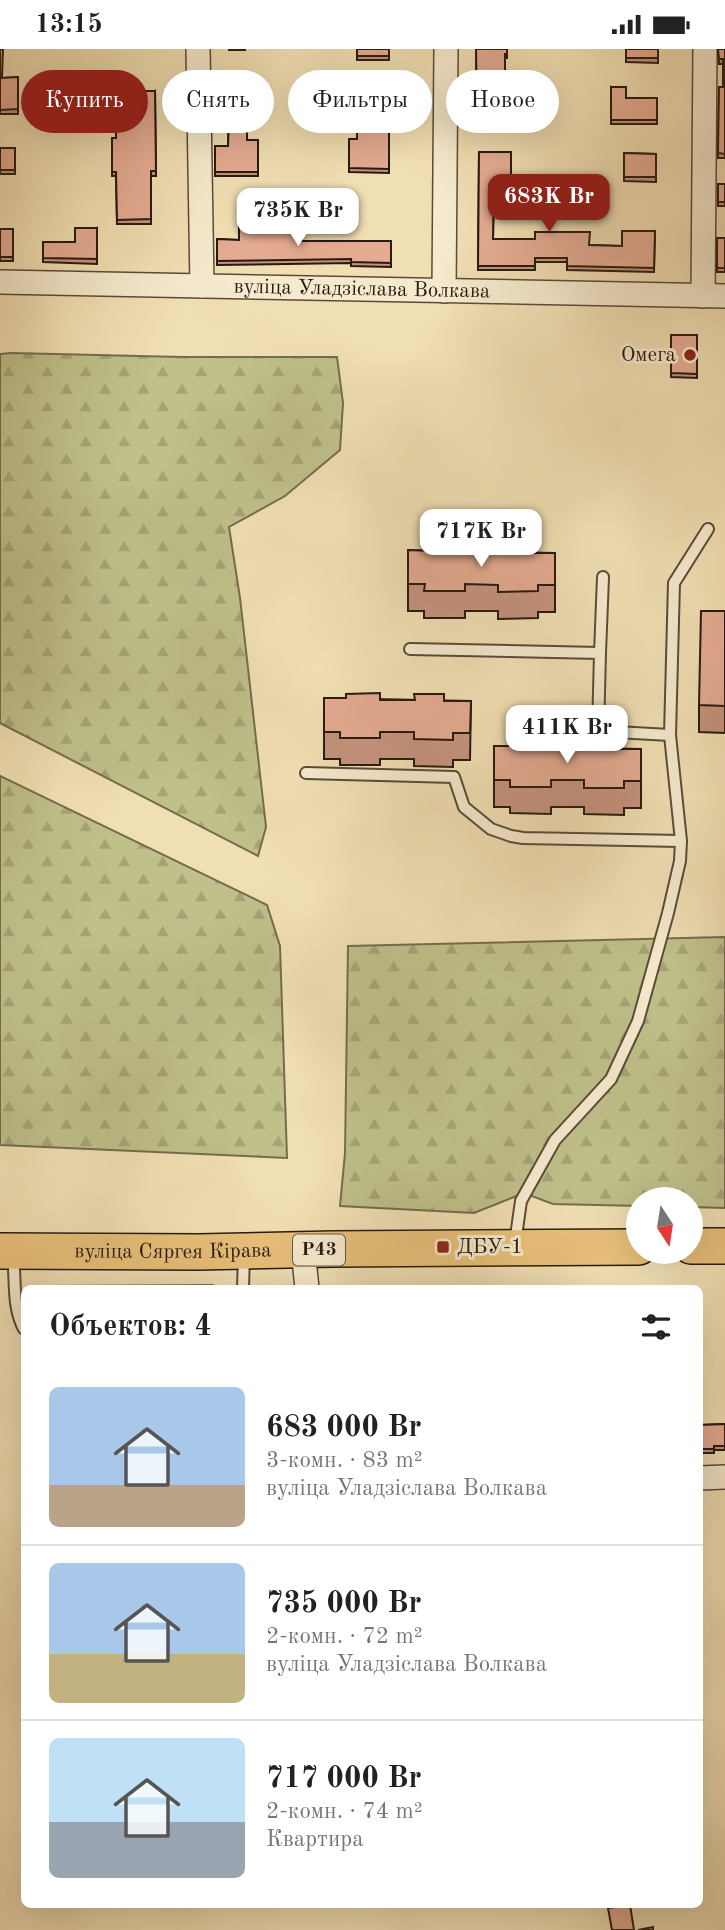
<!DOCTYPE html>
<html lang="ru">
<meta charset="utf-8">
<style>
:root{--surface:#fff;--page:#f2f2f2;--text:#222;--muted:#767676;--line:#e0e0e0;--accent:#8f2418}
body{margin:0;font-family:"Old Standard TT",serif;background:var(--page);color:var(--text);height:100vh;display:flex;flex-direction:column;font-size:26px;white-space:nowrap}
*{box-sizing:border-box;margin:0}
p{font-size:23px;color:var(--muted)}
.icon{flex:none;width:38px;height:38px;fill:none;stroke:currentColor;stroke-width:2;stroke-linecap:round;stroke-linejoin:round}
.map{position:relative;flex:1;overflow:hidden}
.drawer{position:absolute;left:21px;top:1236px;width:682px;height:623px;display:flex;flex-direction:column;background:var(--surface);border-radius:10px;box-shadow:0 7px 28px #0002}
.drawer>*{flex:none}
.top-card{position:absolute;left:21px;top:21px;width:684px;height:63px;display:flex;gap:14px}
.needle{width:46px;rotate:168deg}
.fabs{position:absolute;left:626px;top:1138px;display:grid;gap:14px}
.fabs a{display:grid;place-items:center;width:77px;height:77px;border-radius:50%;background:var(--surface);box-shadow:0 7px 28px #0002;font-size:35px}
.price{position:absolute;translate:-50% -60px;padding:0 16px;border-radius:14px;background:#fff;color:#222;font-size:23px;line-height:46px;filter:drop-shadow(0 2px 4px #0008)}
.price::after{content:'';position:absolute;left:50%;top:42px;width:21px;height:16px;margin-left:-10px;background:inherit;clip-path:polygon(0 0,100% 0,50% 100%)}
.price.active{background:var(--accent);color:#fff}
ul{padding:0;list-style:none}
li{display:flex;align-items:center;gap:21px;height:175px;padding:0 28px}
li+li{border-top:2px solid var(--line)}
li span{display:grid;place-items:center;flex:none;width:196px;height:140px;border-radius:10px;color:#555}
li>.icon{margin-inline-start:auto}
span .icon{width:84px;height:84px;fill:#fffc;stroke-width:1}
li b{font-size:30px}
h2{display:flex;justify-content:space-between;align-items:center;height:84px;padding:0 28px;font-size:30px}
.chip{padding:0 24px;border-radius:32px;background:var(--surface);box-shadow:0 7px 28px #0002;font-size:24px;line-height:63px}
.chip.active{background:var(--accent);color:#fff}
.status{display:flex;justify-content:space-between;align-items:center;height:49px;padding:0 35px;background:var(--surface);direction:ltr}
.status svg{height:19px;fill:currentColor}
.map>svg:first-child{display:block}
.green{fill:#bfc08a;stroke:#746d4d;stroke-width:2}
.forest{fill:url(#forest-firs);stroke:#746d4d;stroke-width:2}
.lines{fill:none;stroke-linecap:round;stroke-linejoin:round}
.lane-casing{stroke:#5a4b39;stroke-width:14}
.street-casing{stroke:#5a4b39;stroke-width:26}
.primary-casing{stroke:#281a10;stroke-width:38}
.lane{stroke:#f6eace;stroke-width:10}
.street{stroke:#f6eace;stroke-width:23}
.primary{stroke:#e8c07a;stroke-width:35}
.wall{fill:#c4937e;stroke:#281a10;stroke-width:2}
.building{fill:#e4ab92;stroke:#281a10;stroke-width:2}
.poi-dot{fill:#8f2418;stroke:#f6eace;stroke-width:2.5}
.labels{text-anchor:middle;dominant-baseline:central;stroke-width:6;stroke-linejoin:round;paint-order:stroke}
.shield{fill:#f6eace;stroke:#665849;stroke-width:2}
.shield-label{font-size:19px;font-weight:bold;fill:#281a10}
.street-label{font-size:21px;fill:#281a10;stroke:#f6eace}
.poi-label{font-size:21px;fill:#281a10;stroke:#f6eace;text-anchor:end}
</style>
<div class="status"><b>13:15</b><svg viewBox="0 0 49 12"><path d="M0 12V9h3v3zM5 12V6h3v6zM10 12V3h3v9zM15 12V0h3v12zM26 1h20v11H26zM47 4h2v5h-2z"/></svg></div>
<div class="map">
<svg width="725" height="1881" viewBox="0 0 725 1881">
<defs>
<pattern id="forest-firs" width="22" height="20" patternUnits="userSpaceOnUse" patternTransform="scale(1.75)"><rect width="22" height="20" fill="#bfc08a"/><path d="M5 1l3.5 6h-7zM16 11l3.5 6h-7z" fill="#a4a476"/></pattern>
</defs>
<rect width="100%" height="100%" fill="#f1dfb4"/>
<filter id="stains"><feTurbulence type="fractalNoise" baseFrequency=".00286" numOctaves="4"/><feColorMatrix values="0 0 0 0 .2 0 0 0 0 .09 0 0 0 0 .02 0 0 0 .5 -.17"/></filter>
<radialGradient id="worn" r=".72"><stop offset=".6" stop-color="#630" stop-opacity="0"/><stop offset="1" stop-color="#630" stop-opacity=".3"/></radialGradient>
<polygon class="green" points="213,1236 217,1239 44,1239 48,1237"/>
<g class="forest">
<polygon points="11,304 182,308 337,308 343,354 340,401 285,447 229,478 240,549 266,778 258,807 0,674 0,305"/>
<polygon points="0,727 267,856 280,897 287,1109 0,1096"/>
<polygon points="725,888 725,1159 691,1158 691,1150 639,1150 639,1157 553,1155 524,1144 474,1164 340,1157 345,1104 348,897"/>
</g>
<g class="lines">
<defs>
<g id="lane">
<polyline points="410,600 600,604 598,682 670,686"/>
<polyline points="600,604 603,528"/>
<polyline points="306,724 454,728 464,758 491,780 511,787 523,789 681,792"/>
<polyline points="515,1194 521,1152 555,1091 611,1030 638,972 668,864 680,812 681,792 670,686 674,534 708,480"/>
<path d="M13,1208C16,1232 12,1258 24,1280"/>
<polyline points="243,1239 244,1207"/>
</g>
<g id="street">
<polyline points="198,0 202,237"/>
<path id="s1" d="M0,233L725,247"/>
<polyline points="444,242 446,0"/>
<polyline points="703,247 705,0"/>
<polyline points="303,1201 307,1239"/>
<polyline points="700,1429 725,1428"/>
</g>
<g id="primary">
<polyline points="691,1197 725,1197"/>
<path id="s2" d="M0,1202L199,1203L333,1200L639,1198"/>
</g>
</defs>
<use href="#lane" class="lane-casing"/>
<use href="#street" class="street-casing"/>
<use href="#primary" class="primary-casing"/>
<use href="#lane" class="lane"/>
<use href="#street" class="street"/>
<use href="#primary" class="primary"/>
</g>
<g class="wall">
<polygon points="0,0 2,29 18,28 18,65 0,65"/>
<rect x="229" y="0" width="16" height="1"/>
<rect x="357" y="0" width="32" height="11"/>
<polygon points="476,0 507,0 507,9 505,9 505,43 517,43 517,70 477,70"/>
<polygon points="626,0 658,0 658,14 626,13"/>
<polygon points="718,0 725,0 725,109 718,109 719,38 723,38 723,15 719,15"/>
<polygon points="611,38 626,49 657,49 657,75 611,75"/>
<polygon points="215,41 247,91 258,91 258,127 215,127 215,97 228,97 229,69 215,70"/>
<polygon points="155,42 156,127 151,127 151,175 117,175 116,127 112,127 112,89 116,89 123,65"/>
<polygon points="389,47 389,124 349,123 349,90 357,90"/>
<rect x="0" y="99" width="15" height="26"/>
<polygon points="479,103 511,103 511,133 494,133 493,190 589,196 622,197 655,182 654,223 567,221 567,213 535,213 535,221 478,221"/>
<polygon points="624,104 656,105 656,133 624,132"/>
<rect x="718" y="135" width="7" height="22"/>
<polygon points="97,179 97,215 43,213 43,193 75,193"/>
<rect x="0" y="180" width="13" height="32"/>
<polygon points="255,180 302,192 391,192 391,218 351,217 351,214 217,216 217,190 239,191"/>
<rect x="717" y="189" width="8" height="34"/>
<polygon points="671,286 697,286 697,329 671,328"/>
<polygon points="408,501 555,504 555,563 538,563 538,569 498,570 498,562 465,562 465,569 424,569 424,562 408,562"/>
<polygon points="725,562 725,684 699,683 699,656"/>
<polygon points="324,649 471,652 470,711 453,711 453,718 414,717 414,710 380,710 380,716 340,716 340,710 324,710"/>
<polygon points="494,697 641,700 641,759 624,759 624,766 584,765 584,758 551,758 551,765 510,764 510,758 494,758"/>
<polygon points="725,1375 725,1401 714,1401 714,1404 700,1404 700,1376"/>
</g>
<g class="building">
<polygon points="0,0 3,0 2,29 18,28 18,60 0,61"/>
<rect x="357" y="0" width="32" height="7"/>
<polygon points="476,0 507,0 507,5 505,5 505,43 517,43 517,66 477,66"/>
<rect x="626" y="0" width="32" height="9"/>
<polygon points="718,0 725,0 725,105 718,104 719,38 723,38 723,10 719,10"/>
<polygon points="611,38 626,38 626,49 657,49 657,71 611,71"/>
<polygon points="215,41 247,41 247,91 258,91 258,123 215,123 215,97 228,97 229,65 215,65"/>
<polygon points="123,42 155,42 156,122 151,122 151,170 117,171 116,123 112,123 112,89 116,89 116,65 123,65"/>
<polygon points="357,47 389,47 389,120 349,119 349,90 357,90"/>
<rect x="0" y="99" width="15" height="22"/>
<polygon points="479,103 511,103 511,129 494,129 493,190 535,190 535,183 590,183 589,196 622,197 622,182 655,182 654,219 567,217 567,209 535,209 535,217 478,217"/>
<polygon points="624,104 656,105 656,128 624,128"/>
<rect x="718" y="135" width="7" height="18"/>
<polygon points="239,177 255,177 255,180 302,180 302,192 391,192 391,214 351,213 351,210 217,212 217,190 239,191"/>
<polygon points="75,179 97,179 97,210 43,209 43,193 75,193"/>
<rect x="0" y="180" width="13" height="28"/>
<rect x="717" y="189" width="8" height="30"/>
<polygon points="671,286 697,286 697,325 671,324"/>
<polygon points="431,497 465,497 464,503 499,503 499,497 529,497 529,504 555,504 555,536 538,536 538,542 498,543 498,536 465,535 465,542 424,542 425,535 408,535 408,501 431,502"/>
<polygon points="701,562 725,562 725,657 699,656"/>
<polygon points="380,644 380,651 415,651 414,645 444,645 444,652 471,652 470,684 453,684 453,691 414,690 414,683 380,683 380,689 340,689 340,683 324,683 324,649 346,649 346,645"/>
<polygon points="517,693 550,693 550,699 585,699 585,693 615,693 615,700 641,700 641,732 624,732 624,739 584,739 584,731 551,731 551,738 510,738 510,731 494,731 494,697 517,697"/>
<polygon points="22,1324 24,1324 24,1382"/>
<polygon points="725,1375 725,1397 714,1397 714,1400 700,1400 700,1376"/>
<polygon points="630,1856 634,1881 612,1881 608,1859"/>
<polygon points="653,1878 653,1881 638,1881"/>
</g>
<g class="poi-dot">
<circle cx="690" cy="306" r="7"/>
<rect x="436" y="1191" width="14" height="14" rx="3.5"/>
</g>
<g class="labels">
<rect class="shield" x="293" y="1185.5" width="52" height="31" rx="5"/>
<g class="shield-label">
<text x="319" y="1201">Р43</text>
</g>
<g class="street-label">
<text stroke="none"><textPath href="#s1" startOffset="362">вуліца Уладзіслава Волкава</textPath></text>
<text stroke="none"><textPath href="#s2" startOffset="173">вуліца Сяргея Кірава</textPath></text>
</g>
<g class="poi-label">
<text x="676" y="306">Омега</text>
<text x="457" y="1198" text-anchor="start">ДБУ-1</text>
</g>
</g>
<rect width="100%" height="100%" filter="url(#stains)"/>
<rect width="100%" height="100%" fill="url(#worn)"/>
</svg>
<div class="fabs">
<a><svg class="needle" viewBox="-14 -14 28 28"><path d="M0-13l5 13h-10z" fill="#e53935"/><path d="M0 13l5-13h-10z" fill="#767676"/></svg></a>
</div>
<b class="price active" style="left:549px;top:185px">683K Br</b>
<b class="price" style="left:298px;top:199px">735K Br</b>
<b class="price" style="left:481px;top:520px">717K Br</b>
<b class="price" style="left:567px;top:716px">411K Br</b>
<div class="top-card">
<a class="chip active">Купить</a>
<a class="chip">Снять</a>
<a class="chip">Фильтры</a>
<a class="chip">Новое</a>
</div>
<section class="drawer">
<h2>Объектов: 4<svg class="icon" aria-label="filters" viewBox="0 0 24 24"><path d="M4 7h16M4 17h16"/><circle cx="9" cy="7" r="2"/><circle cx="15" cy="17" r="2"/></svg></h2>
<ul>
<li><span style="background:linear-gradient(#a9c7e8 70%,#b9a48a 0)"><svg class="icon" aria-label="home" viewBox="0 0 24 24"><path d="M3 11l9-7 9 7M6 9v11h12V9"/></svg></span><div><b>683 000 Br</b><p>3-комн. · 83 m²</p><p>вуліца Уладзіслава Волкава</p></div></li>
<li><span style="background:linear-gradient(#a9c7e8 65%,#c2b280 0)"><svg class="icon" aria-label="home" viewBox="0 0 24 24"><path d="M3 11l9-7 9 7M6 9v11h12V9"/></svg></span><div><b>735 000 Br</b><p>2-комн. · 72 m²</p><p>вуліца Уладзіслава Волкава</p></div></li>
<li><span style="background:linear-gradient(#bfe0f5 60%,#9aa5b1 0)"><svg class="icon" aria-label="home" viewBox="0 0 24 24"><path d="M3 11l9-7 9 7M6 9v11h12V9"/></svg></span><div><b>717 000 Br</b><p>2-комн. · 74 m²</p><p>Квартира</p></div></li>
</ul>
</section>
</div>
